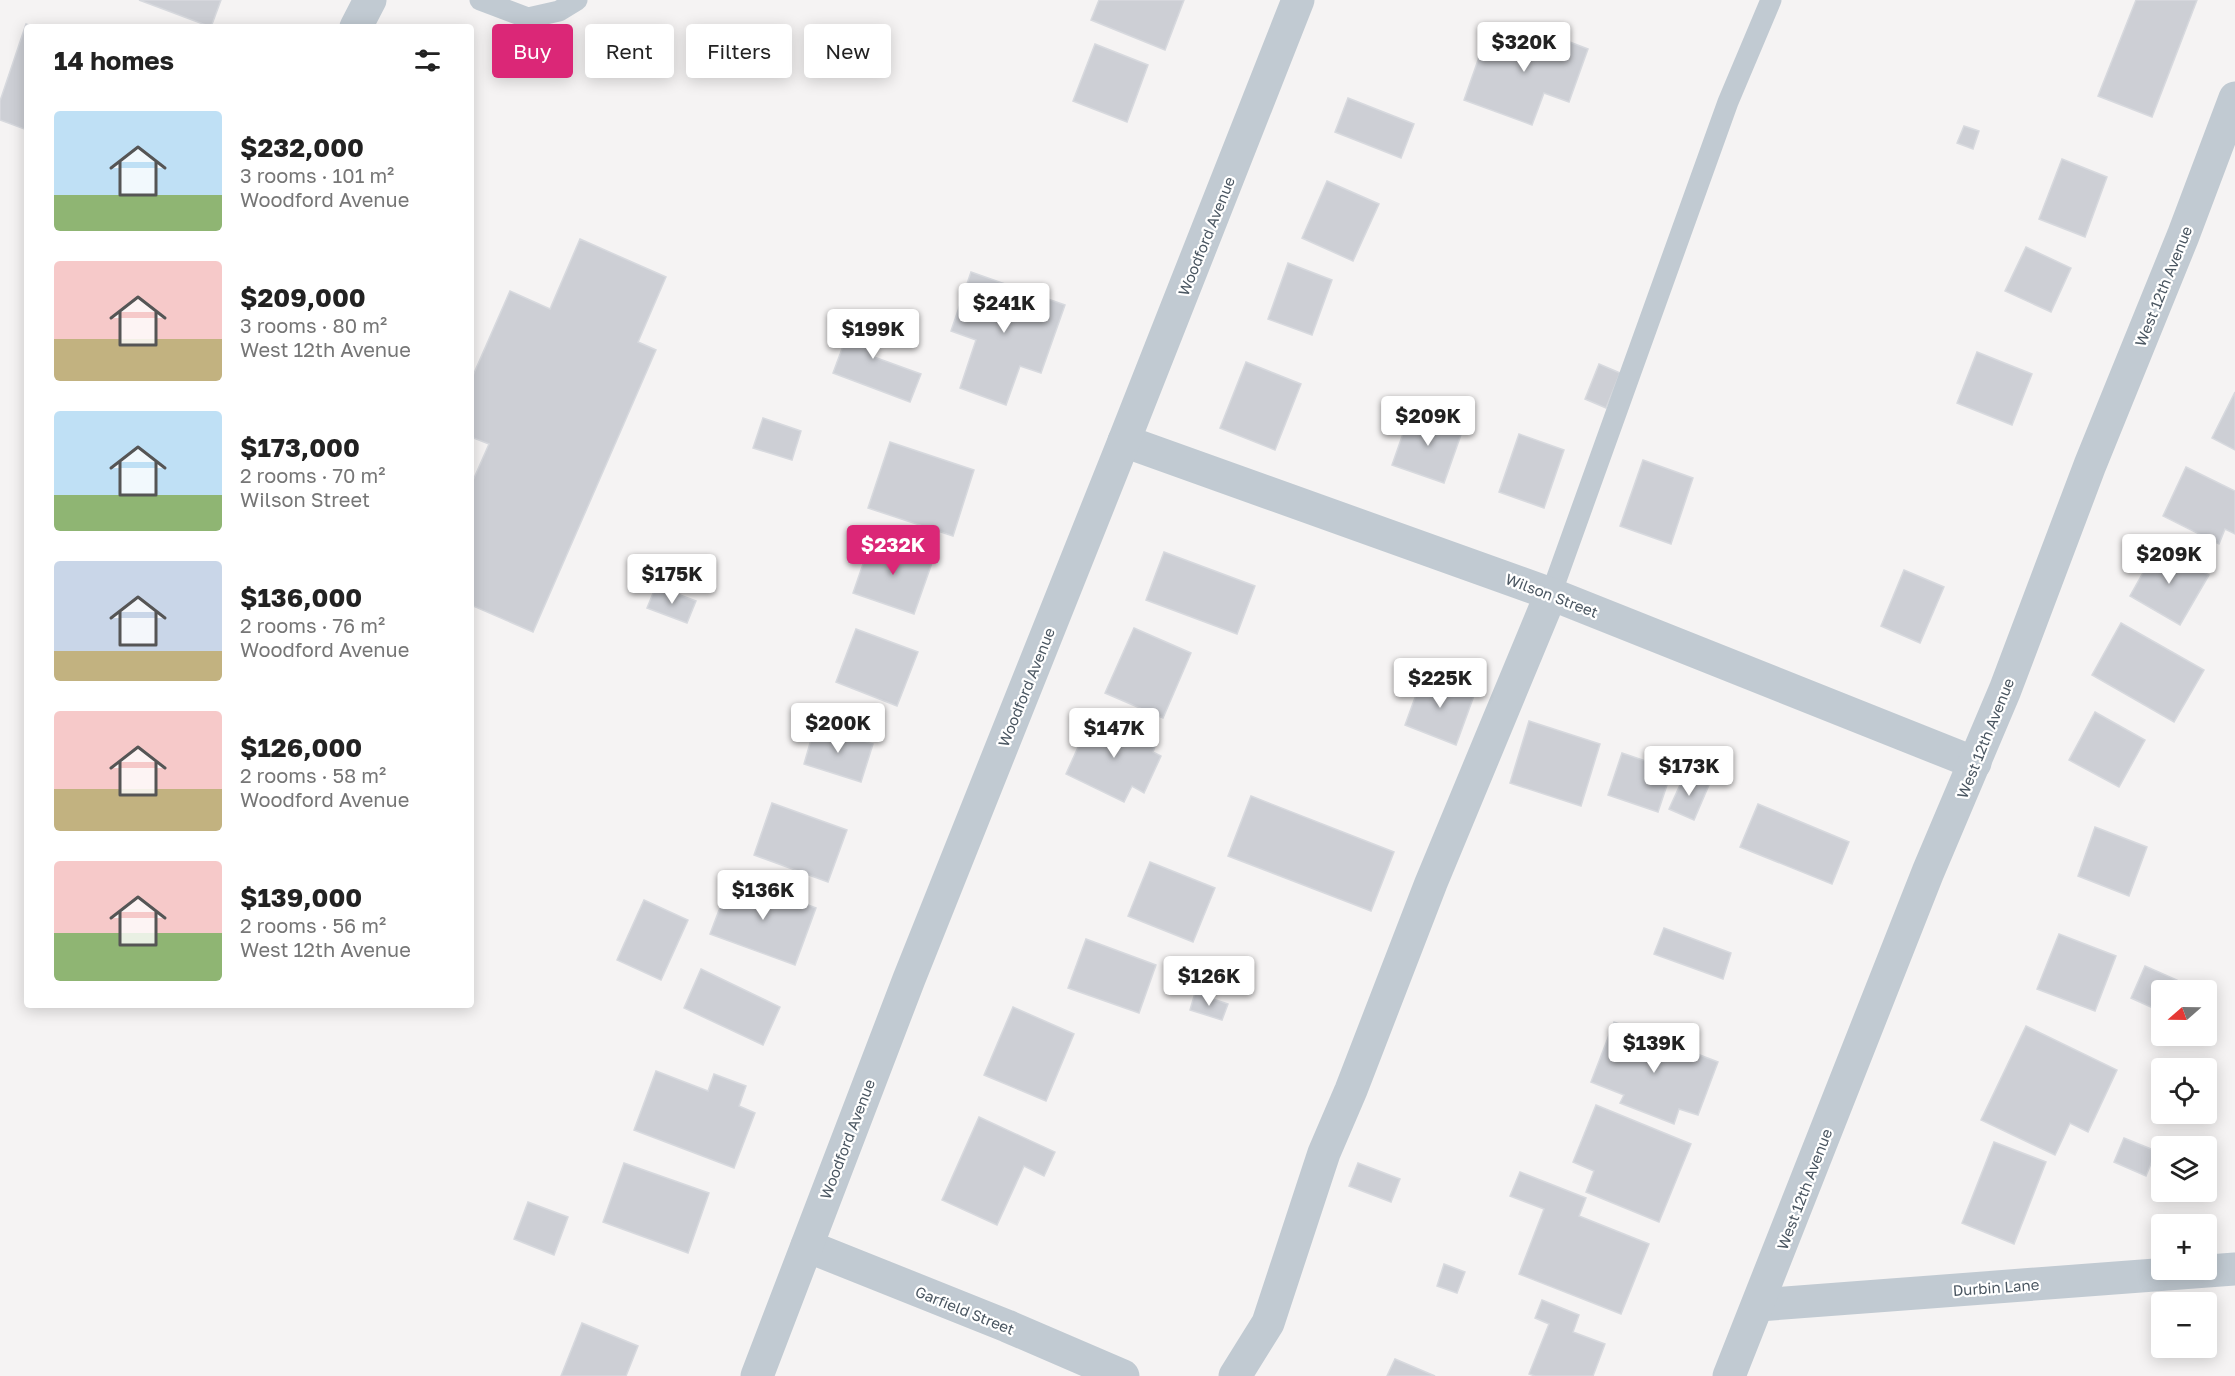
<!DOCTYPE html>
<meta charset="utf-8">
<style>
:root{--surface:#fff;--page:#f6f6f6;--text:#222;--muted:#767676;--accent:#db2777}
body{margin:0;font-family:"Golos Text",sans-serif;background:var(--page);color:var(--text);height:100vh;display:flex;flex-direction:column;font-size:22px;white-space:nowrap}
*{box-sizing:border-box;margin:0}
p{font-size:20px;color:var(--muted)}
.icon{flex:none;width:33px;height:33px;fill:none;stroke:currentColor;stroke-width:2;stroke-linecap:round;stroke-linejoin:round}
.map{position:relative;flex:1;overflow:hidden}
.details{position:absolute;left:24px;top:24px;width:450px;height:984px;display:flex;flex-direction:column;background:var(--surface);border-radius:6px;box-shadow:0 3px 15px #0003}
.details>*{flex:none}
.banner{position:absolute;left:492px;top:24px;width:570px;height:54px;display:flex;gap:12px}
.needle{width:39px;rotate:250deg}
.controls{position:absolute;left:2151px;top:980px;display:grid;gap:12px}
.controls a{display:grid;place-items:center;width:66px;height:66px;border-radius:6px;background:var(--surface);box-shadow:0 3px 15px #0003;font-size:30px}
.price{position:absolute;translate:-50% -51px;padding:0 14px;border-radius:6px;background:#fff;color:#222;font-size:20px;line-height:39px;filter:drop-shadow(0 2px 3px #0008)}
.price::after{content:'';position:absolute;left:50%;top:36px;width:18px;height:14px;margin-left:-9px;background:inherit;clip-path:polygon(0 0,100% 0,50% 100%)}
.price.active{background:var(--accent);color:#fff}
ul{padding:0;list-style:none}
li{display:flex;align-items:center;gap:18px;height:150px;padding:0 30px}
li span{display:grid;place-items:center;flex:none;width:168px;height:120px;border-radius:6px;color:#555}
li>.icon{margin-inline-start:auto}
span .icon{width:72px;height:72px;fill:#fffc;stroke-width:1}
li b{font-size:26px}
h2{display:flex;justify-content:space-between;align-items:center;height:72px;padding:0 30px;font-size:26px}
.tag{padding:0 21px;border-radius:6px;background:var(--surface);box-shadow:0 3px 15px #0003;font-size:21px;line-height:54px}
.tag.active{background:var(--accent);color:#fff}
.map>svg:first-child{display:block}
.building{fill:#cdcfd5;stroke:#d7d9de;stroke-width:1.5}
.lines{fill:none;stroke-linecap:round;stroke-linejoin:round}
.lane{stroke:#c1cad2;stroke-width:21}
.street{stroke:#c1cad2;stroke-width:33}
.labels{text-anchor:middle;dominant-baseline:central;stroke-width:4.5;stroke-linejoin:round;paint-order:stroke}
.street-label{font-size:15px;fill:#4a5661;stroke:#fff}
</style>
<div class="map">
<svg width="2235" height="1376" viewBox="0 0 2235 1376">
<rect width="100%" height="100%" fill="#f5f3f3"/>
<g class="building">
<polygon points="139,0 221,0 211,27"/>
<polygon points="1099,0 1184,0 1165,50 1091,20"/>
<polygon points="2136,0 2197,0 2152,117 2098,96"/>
<polygon points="26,24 34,27 27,27 27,130 0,120 0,101"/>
<polygon points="1490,26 1537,44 1541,31 1588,49 1569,102 1544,93 1532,125 1464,100"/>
<polygon points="1095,44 1148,65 1127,122 1073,101"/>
<polygon points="1348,98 1414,124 1401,158 1335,132"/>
<polygon points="1964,126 1979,131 1973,149 1957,143"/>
<polygon points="2062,159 2107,177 2085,237 2039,219"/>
<polygon points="1327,181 1379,204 1353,261 1302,238"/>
<polygon points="580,239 666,277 638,342 656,350 533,632 471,605 471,485 489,444 471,437 471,380 510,291 550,309"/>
<polygon points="2026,247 2071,268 2051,312 2005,291"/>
<polygon points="1288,263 1332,280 1312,335 1268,319"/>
<polygon points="971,272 1065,305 1041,373 1020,366 1006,405 960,388 976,340 951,331"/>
<polygon points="856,311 887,322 874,357 921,374 910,402 833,373"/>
<polygon points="1977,352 2032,374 2012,425 1957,403"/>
<polygon points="1246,362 1301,384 1275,450 1220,428"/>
<polygon points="1599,364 1620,373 1606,408 1585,399"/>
<polygon points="2235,392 2235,450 2212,438"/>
<polygon points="1411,411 1463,429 1444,483 1392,465"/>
<polygon points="763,418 801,431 792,460 753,448"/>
<polygon points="1519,434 1564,450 1544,508 1499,492"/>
<polygon points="890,442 974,470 953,536 868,508"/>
<polygon points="1643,460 1693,478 1671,544 1620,526"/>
<polygon points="2186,467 2235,491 2235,534 2225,529 2219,544 2163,516"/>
<polygon points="872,538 933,560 914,614 853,593"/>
<polygon points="2158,546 2209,575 2180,625 2130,596"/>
<polygon points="1164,552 1255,586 1237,634 1146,600"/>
<polygon points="1904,570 1944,587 1920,643 1881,626"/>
<polygon points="656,586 696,601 687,623 647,608"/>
<polygon points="2121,623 2204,670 2174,722 2092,675"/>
<polygon points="1134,628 1191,653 1163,718 1105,693"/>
<polygon points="856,629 918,652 897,706 836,682"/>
<polygon points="1424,673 1475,693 1456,745 1405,725"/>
<polygon points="2095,712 2145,740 2119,787 2069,760"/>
<polygon points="1093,714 1156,744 1153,752 1161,756 1144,793 1132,786 1124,802 1066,774"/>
<polygon points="1529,721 1600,744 1581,806 1510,783"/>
<polygon points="815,726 873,744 861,782 804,764"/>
<polygon points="1622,753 1672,770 1658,812 1608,795"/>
<polygon points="1685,774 1709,785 1694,820 1669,809"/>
<polygon points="1251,796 1394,852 1371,911 1228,856"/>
<polygon points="772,803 847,830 828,882 754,855"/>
<polygon points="1758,804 1849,842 1832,884 1740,847"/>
<polygon points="2095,827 2147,847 2129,896 2078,876"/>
<polygon points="1150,862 1215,888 1193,942 1128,916"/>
<polygon points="732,876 816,908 795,965 710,934"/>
<polygon points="644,900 688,920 661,980 617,960"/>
<polygon points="1664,928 1731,953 1723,979 1654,954"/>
<polygon points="2059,934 2116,956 2095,1011 2037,989"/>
<polygon points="1086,939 1156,965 1139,1013 1068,988"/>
<polygon points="2145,966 2177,980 2172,990 2162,990 2162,1012 2131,998"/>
<polygon points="701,969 780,1007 763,1045 684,1008"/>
<polygon points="1195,993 1228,1004 1222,1020 1190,1010"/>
<polygon points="1013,1007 1074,1034 1046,1101 984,1075"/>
<polygon points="1614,1022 1718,1062 1698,1115 1679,1109 1674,1124 1620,1103 1624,1095 1591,1082"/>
<polygon points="2026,1026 2117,1070 2088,1132 2070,1123 2055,1155 1981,1120"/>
<polygon points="656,1071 708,1091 714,1074 746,1086 739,1106 755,1113 734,1168 634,1130"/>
<polygon points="1596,1105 1691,1144 1659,1222 1586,1192 1594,1171 1573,1162"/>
<polygon points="979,1117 1055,1152 1044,1176 1024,1166 997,1225 942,1200"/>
<polygon points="2124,1138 2156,1151 2146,1176 2114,1162"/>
<polygon points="1994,1142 2046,1162 2014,1244 1962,1223"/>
<polygon points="624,1163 709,1193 688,1253 603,1222"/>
<polygon points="1358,1163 1400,1179 1391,1202 1349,1186"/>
<polygon points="1520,1172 1586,1198 1579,1216 1649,1244 1621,1314 1519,1274 1544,1209 1510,1196"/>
<polygon points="528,1202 568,1217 554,1255 514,1239"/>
<polygon points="1444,1264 1465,1272 1457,1293 1437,1286"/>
<polygon points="1542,1300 1579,1315 1573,1332 1605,1344 1593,1376 1535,1376 1529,1374 1549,1324 1535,1318"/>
<polygon points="582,1323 638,1346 626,1376 561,1376"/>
<polygon points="1395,1359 1435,1376 1387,1376"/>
</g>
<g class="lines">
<g class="lane">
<polyline points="480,0 528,18 559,11 577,0"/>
<polyline points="1551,594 1728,102 1771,0"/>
</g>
<g class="street">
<polyline points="356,27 370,0"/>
<polyline points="1124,441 1551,594 1975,763"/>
<polyline points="807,1246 1007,1326 1123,1376"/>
<polyline points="1758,1305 2235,1269"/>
<polyline points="757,1376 909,979 1124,441 1298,0"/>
<polyline points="1235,1376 1268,1323 1324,1153 1351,1090 1431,883 1551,594"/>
<polyline points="1729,1376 1928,872 2005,690 2090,465 2183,236 2235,98"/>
</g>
</g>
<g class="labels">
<g class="street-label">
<text transform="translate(1206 236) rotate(-68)">Woodford Avenue</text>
<text transform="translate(2163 286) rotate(-68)">West 12th Avenue</text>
<text transform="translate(1552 595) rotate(21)">Wilson Street</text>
<text transform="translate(1026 687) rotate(-68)">Woodford Avenue</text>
<text transform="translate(1985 738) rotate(-68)">West 12th Avenue</text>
<text transform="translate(847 1139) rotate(-69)">Woodford Avenue</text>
<text transform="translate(1804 1189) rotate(-69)">West 12th Avenue</text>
<text transform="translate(1996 1287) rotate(-4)">Durbin Lane</text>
<text transform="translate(965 1310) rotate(22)">Garfield Street</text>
</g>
</g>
</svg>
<div class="controls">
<a><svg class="needle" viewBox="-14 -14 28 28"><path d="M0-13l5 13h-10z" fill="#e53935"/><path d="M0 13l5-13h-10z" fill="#767676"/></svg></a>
<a><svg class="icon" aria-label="locate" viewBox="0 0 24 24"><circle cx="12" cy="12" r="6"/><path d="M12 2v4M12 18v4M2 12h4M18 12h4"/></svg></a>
<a><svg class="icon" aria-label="layers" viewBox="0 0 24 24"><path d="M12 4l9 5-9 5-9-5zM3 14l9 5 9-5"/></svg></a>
<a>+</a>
<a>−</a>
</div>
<b class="price" style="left:1524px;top:73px">$320K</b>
<b class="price" style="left:1004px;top:334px">$241K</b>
<b class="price" style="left:873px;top:360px">$199K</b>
<b class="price" style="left:1428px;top:447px">$209K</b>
<b class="price active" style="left:893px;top:576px">$232K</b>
<b class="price" style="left:2169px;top:585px">$209K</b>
<b class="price" style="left:672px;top:605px">$175K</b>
<b class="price" style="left:1440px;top:709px">$225K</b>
<b class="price" style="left:838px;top:754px">$200K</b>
<b class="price" style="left:1114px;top:759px">$147K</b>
<b class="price" style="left:1689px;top:797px">$173K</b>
<b class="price" style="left:763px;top:921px">$136K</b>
<b class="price" style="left:1209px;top:1007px">$126K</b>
<b class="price" style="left:1654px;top:1074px">$139K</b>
<div class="banner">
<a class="tag active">Buy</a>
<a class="tag">Rent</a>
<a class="tag">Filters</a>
<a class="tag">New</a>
</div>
<section class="details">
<h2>14 homes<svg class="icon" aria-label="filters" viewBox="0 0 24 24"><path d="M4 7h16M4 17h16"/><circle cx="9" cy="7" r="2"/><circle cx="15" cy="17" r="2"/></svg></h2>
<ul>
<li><span style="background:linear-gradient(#bfe0f5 70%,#8fb573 0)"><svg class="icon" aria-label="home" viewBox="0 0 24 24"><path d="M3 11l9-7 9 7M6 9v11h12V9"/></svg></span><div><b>$232,000</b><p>3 rooms · 101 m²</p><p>Woodford Avenue</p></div></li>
<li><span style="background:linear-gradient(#f6c9c9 65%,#c2b280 0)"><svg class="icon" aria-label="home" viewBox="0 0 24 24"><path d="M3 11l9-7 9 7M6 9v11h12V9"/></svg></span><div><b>$209,000</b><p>3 rooms · 80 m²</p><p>West 12th Avenue</p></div></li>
<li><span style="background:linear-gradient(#bfe0f5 70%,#8fb573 0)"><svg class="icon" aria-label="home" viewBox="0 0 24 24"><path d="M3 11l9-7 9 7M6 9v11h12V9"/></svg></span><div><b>$173,000</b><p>2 rooms · 70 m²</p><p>Wilson Street</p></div></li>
<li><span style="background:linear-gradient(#c9d6e8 75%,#c2b280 0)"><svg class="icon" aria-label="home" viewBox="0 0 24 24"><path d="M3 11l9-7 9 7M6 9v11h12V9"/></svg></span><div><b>$136,000</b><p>2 rooms · 76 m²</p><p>Woodford Avenue</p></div></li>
<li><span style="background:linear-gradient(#f6c9c9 65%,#c2b280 0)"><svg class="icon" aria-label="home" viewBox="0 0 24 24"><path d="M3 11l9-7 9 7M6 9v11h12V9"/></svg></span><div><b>$126,000</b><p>2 rooms · 58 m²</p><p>Woodford Avenue</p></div></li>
<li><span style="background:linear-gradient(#f6c9c9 60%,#8fb573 0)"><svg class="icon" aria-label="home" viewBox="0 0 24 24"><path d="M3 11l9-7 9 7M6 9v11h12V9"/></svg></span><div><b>$139,000</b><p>2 rooms · 56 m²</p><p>West 12th Avenue</p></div></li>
</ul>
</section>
</div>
